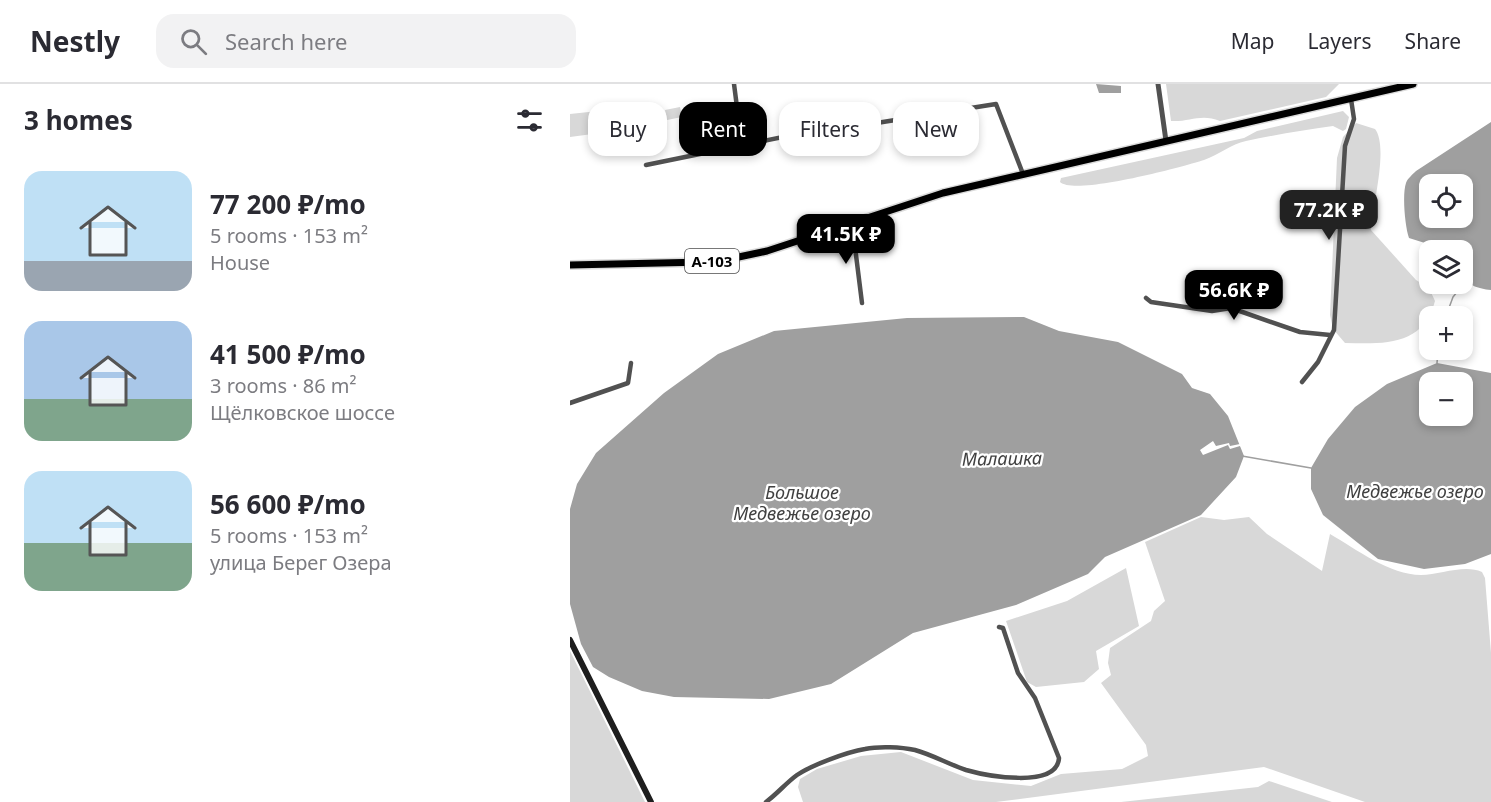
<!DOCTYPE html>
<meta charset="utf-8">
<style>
:root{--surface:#fff;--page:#f2f2f3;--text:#2b2b33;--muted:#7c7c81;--line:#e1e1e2;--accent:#000}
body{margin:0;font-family:"Noto Sans",sans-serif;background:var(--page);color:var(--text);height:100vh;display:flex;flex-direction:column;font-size:22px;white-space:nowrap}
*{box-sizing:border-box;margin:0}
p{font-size:20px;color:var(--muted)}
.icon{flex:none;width:33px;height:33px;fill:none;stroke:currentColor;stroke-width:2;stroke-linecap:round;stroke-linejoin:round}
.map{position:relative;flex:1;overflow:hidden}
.drawer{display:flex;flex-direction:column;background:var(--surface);width:570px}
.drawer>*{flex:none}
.top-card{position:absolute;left:18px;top:18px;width:570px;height:54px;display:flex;gap:12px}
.buttons{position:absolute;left:849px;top:90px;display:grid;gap:12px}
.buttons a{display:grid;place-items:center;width:54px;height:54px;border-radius:12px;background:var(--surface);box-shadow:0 3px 9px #0003;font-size:30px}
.price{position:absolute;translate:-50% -51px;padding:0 14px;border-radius:12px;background:var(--accent);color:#fff;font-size:20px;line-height:39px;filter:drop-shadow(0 2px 3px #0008)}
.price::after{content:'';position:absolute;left:50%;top:36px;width:18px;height:14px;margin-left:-9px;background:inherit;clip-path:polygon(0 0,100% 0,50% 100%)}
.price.active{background:#222;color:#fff}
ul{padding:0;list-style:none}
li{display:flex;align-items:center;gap:18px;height:150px;padding:0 24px}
li span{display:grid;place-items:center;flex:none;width:168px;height:120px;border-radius:18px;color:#555}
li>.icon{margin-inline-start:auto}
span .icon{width:72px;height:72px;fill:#fffc;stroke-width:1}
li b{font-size:26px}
h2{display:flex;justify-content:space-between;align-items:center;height:72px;padding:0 24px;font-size:26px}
.chip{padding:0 21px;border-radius:18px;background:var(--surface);box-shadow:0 3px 9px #0003;font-size:21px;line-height:54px}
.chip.active{background:var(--accent);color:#fff}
header{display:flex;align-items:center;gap:36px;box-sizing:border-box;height:84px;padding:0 30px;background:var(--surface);border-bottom:2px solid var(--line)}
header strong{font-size:28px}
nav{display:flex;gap:33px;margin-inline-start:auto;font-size:21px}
.search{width:420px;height:54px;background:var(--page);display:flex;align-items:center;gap:15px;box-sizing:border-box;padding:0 21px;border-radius:18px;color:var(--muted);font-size:22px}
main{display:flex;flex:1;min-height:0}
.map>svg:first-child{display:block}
.green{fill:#d8d8d8}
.water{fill:#9f9f9f;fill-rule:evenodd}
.pier{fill:#fff}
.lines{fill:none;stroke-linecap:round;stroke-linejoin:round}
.stream{stroke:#9f9f9f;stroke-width:1.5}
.primary-casing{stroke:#dbdbdb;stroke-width:10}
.minor{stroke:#515151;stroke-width:4.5}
.tertiary{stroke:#515151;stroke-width:5}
.secondary{stroke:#1e1e1e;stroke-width:6}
.primary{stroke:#000;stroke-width:7}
.labels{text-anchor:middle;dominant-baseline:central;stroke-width:4.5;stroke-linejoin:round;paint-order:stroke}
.shield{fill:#fff;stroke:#4c4c4c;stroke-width:1.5}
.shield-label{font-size:15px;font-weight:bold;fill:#000}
.water-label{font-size:18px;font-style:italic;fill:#404040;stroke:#fff}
</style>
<header>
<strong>Nestly</strong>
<div class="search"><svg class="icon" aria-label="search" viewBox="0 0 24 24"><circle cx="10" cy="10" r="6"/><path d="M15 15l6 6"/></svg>Search here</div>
<nav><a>Map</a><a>Layers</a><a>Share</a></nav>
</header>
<main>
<section class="drawer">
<h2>3 homes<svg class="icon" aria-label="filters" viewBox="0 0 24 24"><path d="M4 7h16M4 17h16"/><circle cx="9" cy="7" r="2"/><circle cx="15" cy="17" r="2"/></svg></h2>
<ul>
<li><span style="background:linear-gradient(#bfe0f5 75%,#9aa5b1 0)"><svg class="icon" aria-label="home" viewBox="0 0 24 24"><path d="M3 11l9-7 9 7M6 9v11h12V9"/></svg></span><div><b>77 200 ₽/mo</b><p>5 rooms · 153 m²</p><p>House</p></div></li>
<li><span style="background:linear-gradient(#a9c7e8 65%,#7fa58c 0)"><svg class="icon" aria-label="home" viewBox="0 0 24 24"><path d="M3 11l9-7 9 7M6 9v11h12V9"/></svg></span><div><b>41 500 ₽/mo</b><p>3 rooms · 86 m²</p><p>Щёлковское шоссе</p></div></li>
<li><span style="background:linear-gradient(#bfe0f5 60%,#7fa58c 0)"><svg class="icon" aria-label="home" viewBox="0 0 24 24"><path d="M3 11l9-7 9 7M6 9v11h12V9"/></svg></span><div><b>56 600 ₽/mo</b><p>5 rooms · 153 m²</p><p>улица Берег Озера</p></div></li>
</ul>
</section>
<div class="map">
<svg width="921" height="718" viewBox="0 0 921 718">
<rect width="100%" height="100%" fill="#fff"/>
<g class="green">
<path d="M596,0H769L756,13L650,37C631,29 620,38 601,37Z"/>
<polygon points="110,23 112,33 97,36 95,26"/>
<polygon points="28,27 30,49 0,53 0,30"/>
<polygon points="50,27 51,39 32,41 30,29"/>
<path d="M773,27L779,33L776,45L773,47L763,42C734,46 704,51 676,57C661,60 649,71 634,76C612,83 505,112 490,98L491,94L674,54L687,47Z"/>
<path d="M786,39L805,45C819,63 802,123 801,146L846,196L859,204L865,217C853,262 815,260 775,259L763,245L760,231L767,74L773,53Z"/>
<path d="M631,433L654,436L679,433L697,450L752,487L760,450C786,465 820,491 851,491C870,491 894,480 912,488L915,494L921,569V718H795L694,683L426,718H233L228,703L230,695L247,685L291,672L331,668L403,696L461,702L491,690L552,685L578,672L576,661L531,599L541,591L538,579L540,564L581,537L584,527L595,517L575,458Z"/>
<polygon points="556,484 569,542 526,567 529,585 514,598 466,603 457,598 436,537 497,517"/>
<polygon points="0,567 75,718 0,718"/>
<polygon points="699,697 762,718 551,718 688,703"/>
</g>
<g class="water">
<polygon points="526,0 551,2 551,9 529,9"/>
<path d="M921,38V206C892,203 892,192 892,166H877L839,154C835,143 832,110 836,99C837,95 843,90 846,87ZM892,100V134H860V100Z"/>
<polygon points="454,233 489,247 548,258 612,290 622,304 640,310 658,332 674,372 666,393 631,431 535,473 518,490 446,521 343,549 261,600 199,615 104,613 72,607 39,593 23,583 11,560 0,520 0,425 7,400 26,369 94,309 148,270 204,247 337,234"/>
<path d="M867,279L921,289V470L895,480L854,485L808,475L753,431L741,405V384L758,355L785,323L817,300ZM860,298H892V332H860Z"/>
</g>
<polygon class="pier" points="669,356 674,364 670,362 660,365 658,361 633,371 630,366 643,357 646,362 659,359 660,362 670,360"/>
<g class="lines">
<g class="stream">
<polyline points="876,232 883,213 896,197"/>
<polyline points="867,279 868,266"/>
<polyline points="672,372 741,384"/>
</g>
<defs>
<polyline id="primary" points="0,181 135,178 164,174 197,167 373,109 843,0"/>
</defs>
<use href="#primary" class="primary-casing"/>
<g class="minor">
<polyline points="164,0 172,62"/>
<polyline points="76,81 267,42 294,41 426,20 453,90"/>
<polyline points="279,139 285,163 292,219"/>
<polyline points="576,214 581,218 642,227 661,224 730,248 760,251"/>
<polyline points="732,298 748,278 764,246 775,62 784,35 781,15"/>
<polyline points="0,319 58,299 61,279"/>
<path d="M196,718C207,710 216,699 227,691C242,681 277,668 295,665C309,662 331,663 345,666C363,671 378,680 396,686C417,692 487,705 489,674L465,614L448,589L433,544L429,543"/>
</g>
<polyline class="tertiary" points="588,0 596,57"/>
<polyline class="secondary" points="0,556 81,718"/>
<use href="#primary" class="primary"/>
</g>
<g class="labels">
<rect class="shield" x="115" y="165" width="54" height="24" rx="4.5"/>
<g class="shield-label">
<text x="142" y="177">А-103</text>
</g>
<g class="water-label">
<text transform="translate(432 374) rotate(-1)">Малашка</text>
<text x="845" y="407">Медвежье озеро</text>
<text x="232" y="408">Большое<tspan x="232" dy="21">Медвежье озеро</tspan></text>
</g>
</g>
</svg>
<div class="buttons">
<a><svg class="icon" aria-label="locate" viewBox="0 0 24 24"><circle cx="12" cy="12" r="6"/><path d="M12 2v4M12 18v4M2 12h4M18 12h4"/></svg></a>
<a><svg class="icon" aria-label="layers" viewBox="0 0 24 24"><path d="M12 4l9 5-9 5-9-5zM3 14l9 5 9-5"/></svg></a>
<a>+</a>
<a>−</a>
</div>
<b class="price active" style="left:759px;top:157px">77.2K ₽</b>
<b class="price" style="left:276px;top:181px">41.5K ₽</b>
<b class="price" style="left:664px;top:237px">56.6K ₽</b>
<div class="top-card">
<a class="chip">Buy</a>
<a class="chip active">Rent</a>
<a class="chip">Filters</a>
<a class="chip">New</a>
</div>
</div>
</main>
